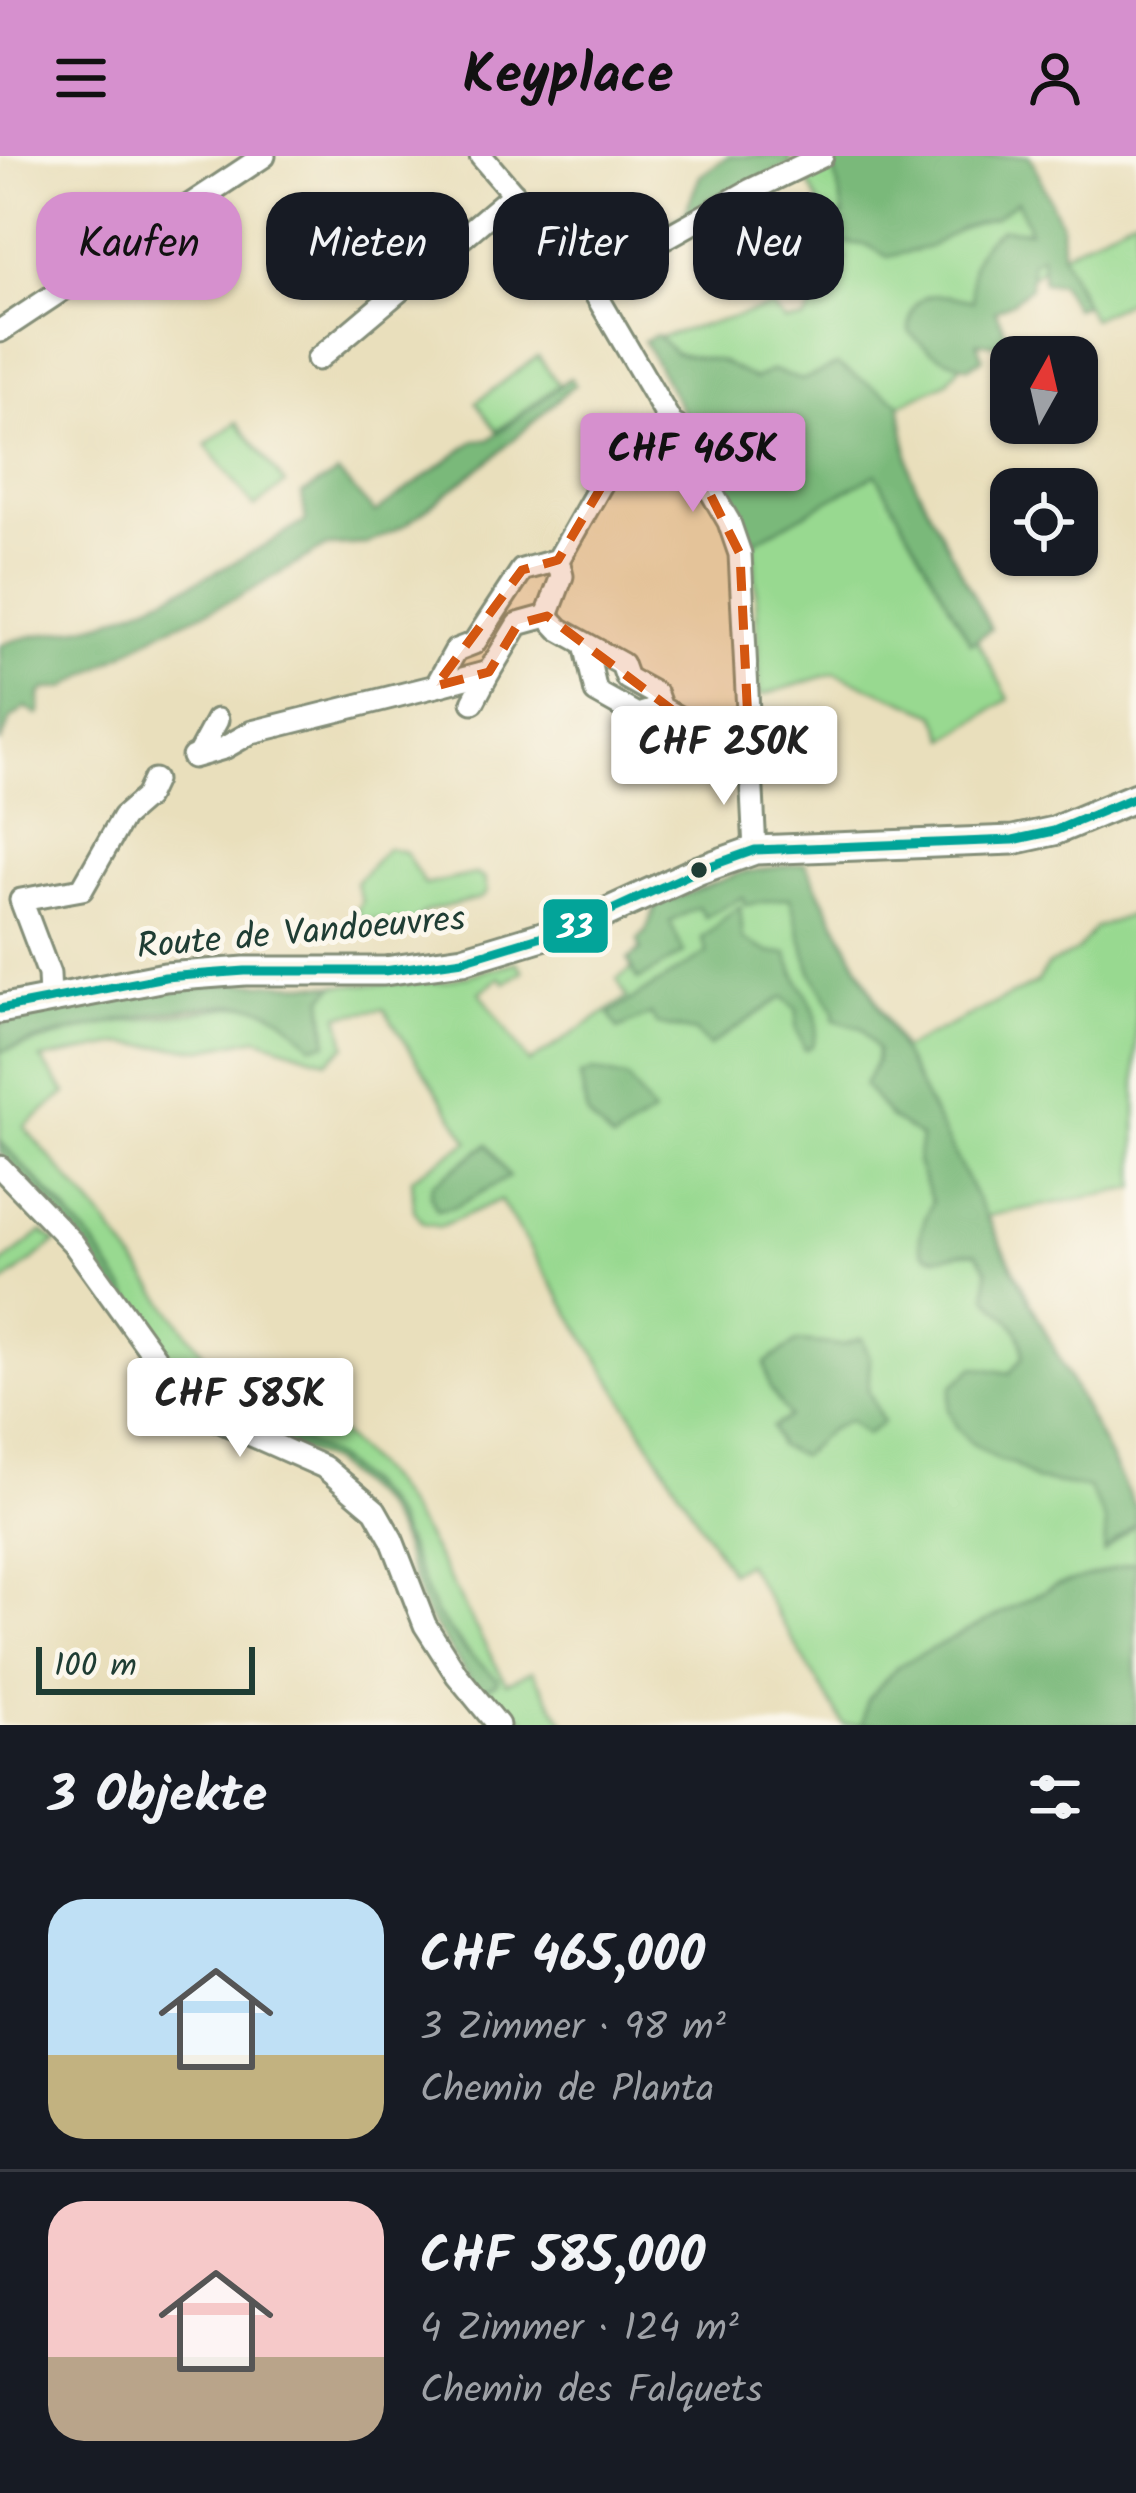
<!DOCTYPE html>
<html lang="de">
<meta charset="utf-8">
<style>
:root{--surface:#171b24;--page:#20242c;--text:#f1f3f6;--muted:#9ea1a6;--line:#363941;--accent:#d690ce}
body{margin:0;font-family:Kalam,sans-serif;background:var(--page);color:var(--text);height:100vh;display:flex;flex-direction:column;font-size:45px;white-space:nowrap}
*{box-sizing:border-box;margin:0}
p{font-size:39px;color:var(--muted)}
.icon{flex:none;width:66px;height:66px;fill:none;stroke:currentColor;stroke-width:2;stroke-linecap:round;stroke-linejoin:round}
.map{position:relative;height:1569px;overflow:hidden}
.side{display:flex;flex-direction:column;background:var(--surface);flex:1}
.side>*{flex:none}
.hud{position:absolute;left:36px;top:36px;width:1065px;height:108px;display:flex;gap:24px}
.needle{width:78px;rotate:8deg}
.buttons{position:absolute;left:990px;top:180px;display:grid;gap:24px}
.buttons a{display:grid;place-items:center;width:108px;height:108px;border-radius:24px;background:var(--surface);box-shadow:0 3px 9px #0004;font-size:60px}
.scale{position:absolute;left:36px;bottom:30px;width:219px;box-sizing:border-box;padding-left:12px;border:6px solid #1f3d34;border-top:0;font-size:33px;line-height:42px;white-space:nowrap;color:#1f3d34;-webkit-text-stroke:9px #fbf7ec;paint-order:stroke}
.price{position:absolute;translate:-50% -102px;padding:0 27px;border-radius:12px;background:#fff;color:#222;font-size:39px;line-height:78px;filter:drop-shadow(0 3px 6px #0008)}
.price::after{content:'';position:absolute;left:50%;top:72px;width:36px;height:27px;margin-left:-18px;background:inherit;clip-path:polygon(0 0,100% 0,50% 100%)}
.price.current{background:var(--accent);color:#111}
ul{padding:0;list-style:none}
li{display:flex;align-items:center;gap:36px;height:300px;padding:0 48px}
li+li{border-top:3px solid var(--line)}
li span{display:grid;place-items:center;flex:none;width:336px;height:240px;border-radius:36px;color:#555}
li>.icon{margin-inline-start:auto}
span .icon{width:144px;height:144px;fill:#fffc;stroke-width:1}
li b{font-size:51px}
h2{display:flex;justify-content:space-between;align-items:center;height:144px;padding:0 48px;font-size:51px}
.tag{padding:0 42px;border-radius:36px;background:var(--surface);box-shadow:0 3px 9px #0004;font-size:42px;line-height:108px}
.tag.current{background:var(--accent);color:#111}
header{display:flex;justify-content:space-between;align-items:center;height:156px;padding:0 48px;background:var(--accent);color:#111;font-size:54px;font-weight:800}
.map>svg:first-child{display:block}
.green{fill:#98d990;stroke:#5c8b62;stroke-width:3}
.forest{fill:#7ab97a;stroke:#4c7b57;stroke-width:3}
.lines{fill:none;stroke-linecap:round;stroke-linejoin:round}
.minor-casing{stroke:#848e78;stroke-width:27}
.major-casing{stroke:#848e78;stroke-width:33}
.minor{stroke:#fff;stroke-width:21}
.major{stroke:#fff;stroke-width:27}
.bus-1-casing{stroke:#fbf7ec;stroke-width:18}
.bus-1{stroke:#03a499;stroke-width:9}
.marked{fill:#d45610;fill-opacity:0.2;stroke:#d45610;stroke-width:9;stroke-dasharray:24 15;stroke-linejoin:round}
.bus-dot{fill:#1f3d34;stroke:#fbf7ec;stroke-width:4.5}
.labels{text-anchor:middle;dominant-baseline:central;stroke-width:10;stroke-linejoin:round;paint-order:stroke}
.street-label{font-size:36px;fill:#1f3d34;stroke:#fbf7ec}
.line-badge{stroke:#fbf7ec;stroke-width:4.5}
.badge-label{font-size:33px;text-anchor:middle;font-weight:bold;fill:#fff}
</style>
<header><svg class="icon" aria-label="menu" viewBox="0 0 24 24"><path d="M4 6h16M4 12h16M4 18h16"/></svg>Keyplace<svg class="icon" aria-label="person" viewBox="0 0 24 24"><circle cx="12" cy="8" r="4"/><path d="M4 21q1-7 8-7t8 7"/></svg></header>
<div class="map">
<svg width="1136" height="1569" viewBox="0 0 1136 1569">
<rect width="100%" height="100%" fill="#fbf7ec"/>
<filter id="ink" filterUnits="userSpaceOnUse"><feTurbulence type="fractalNoise" baseFrequency=".00833" numOctaves="2"/><feDisplacementMap in="SourceGraphic" scale="24" xChannelSelector="R" yChannelSelector="G"/><feConvolveMatrix kernelMatrix="1 2 1 2 8 2 1 2 1" color-interpolation-filters="sRGB"/></filter>
<filter id="wash" filterUnits="userSpaceOnUse"><feTurbulence type="fractalNoise" baseFrequency=".004" numOctaves="4" result="noise"/><feDisplacementMap in="SourceGraphic" scale="48" xChannelSelector="R" yChannelSelector="G"/><feGaussianBlur stdDeviation="2.7" result="paint"/><feColorMatrix in="noise" values="0 0 0 0 0 0 0 0 0 0 0 0 0 0 0 0 0 1.4 0 .05"/><feComposite in="paint" operator="in"/></filter>
<g filter="url(#wash)">
<rect width="100%" height="100%" fill="#e9dfbc"/>
<g class="green">
<polygon points="839,0 1013,0 1059,101 986,152 959,211 947,226 726,333 644,185 772,151 785,165 804,164 813,149 808,133 819,113 846,104 804,17"/>
<polygon points="1136,59 1136,141 1092,163 1062,98"/>
<polygon points="538,200 559,229 497,275 476,246"/>
<polygon points="237,266 285,328 254,351 206,289"/>
<polygon points="884,312 1009,543 947,583 936,558 835,517 760,540 754,386"/>
<polygon points="387,692 405,696 425,729 475,718 484,722 487,736 481,742 427,755 412,766 361,763 357,753 362,746 356,727"/>
<path d="M805,707L902,893L1038,826L1047,810L1077,795L1095,772L1136,757V1032L987,1060L1136,1353V1569H844L746,1407L730,1416L500,1044L439,1071L423,1067L414,1054L412,1022L469,985L384,853L339,859L346,890L327,905L257,882L203,893L121,888L41,903L66,937L24,971L100,1059L232,1236L278,1214L390,1328L424,1378L506,1527L532,1515L566,1569H529C517,1554 505,1547 486,1545L478,1536L481,1511L435,1457L406,1386L366,1328L315,1291L228,1254L187,1228L67,1055L0,985V896L97,870L246,849L262,851L327,880L323,842L336,829L445,826L517,806L523,815L505,827L500,821L480,836L529,907L627,842L617,823L632,813L628,804L641,794L638,784L645,777L656,750L741,717Z"/>
<polygon points="42,1076 56,1086 0,1130 0,1109"/>
</g>
<g class="forest">
<polygon points="728,0 788,0 792,7 649,83 647,78 685,57 700,20"/>
<path d="M839,0H1030L1061,68L1062,98L1084,149L1074,152L1060,128L1043,126L1041,100L1031,106L1030,131L1014,145L995,154L1012,189L1024,192V200L1011,201L1005,206L997,189L977,186L983,202L968,211C942,202 926,196 909,175C911,129 941,138 973,145C969,112 972,93 1001,73L1030,75L1017,45L995,62L961,72L929,91L888,101L867,89L839,86L833,78V63L844,59L832,3Z"/>
<polygon points="657,179 675,197 720,205 755,223 772,214 802,224 837,209 900,247 911,319 991,473 971,487 876,318 754,386 644,185"/>
<path d="M570,222L575,228L496,299L407,368L367,388L327,390L239,441L164,474L65,532L46,533L40,538V557L37,559L26,551L11,563L0,588V490C21,478 78,476 107,465C177,438 243,404 306,365L302,338L338,317L375,357L476,284H489Z"/>
<path d="M805,707L1136,1353V1368L1104,1396L1106,1367L1089,1332L1035,1324L1014,1308L998,1304L970,1286L957,1272L948,1253L952,1230L975,1211L1010,1217L1023,1201C1025,1171 1004,1161 987,1140V1113L977,1097C962,1094 952,1101 938,1101C904,1101 927,1059 932,1046L917,1006L921,981L891,962L864,929L876,906L877,894L862,872L834,864V854L811,816L790,742L745,749L743,741L705,761L698,751L670,766L684,797L638,824L628,804L641,794L638,784L645,777L656,750L741,717Z"/>
<path d="M740,750L743,783L771,797H788C793,832 830,851 812,890L805,894L796,872L797,854L783,841L709,890L695,876L656,868L651,858L618,873L609,858L707,797L702,782C718,772 723,760 740,750Z"/>
<path d="M238,827L336,829L323,842L327,887L312,889C296,874 281,857 259,851C218,840 42,878 0,896V868C79,848 157,834 238,827Z"/>
<path d="M594,915L628,923L653,958L613,985C578,951 590,967 580,920Z"/>
<polygon points="0,985 93,1086 187,1228 228,1254 315,1291 340,1306 382,1345 395,1364 435,1457 464,1494 498,1523 497,1527 478,1536 424,1454 397,1377 379,1348 332,1307 217,1256 189,1239 80,1082 0,996"/>
<polygon points="488,988 509,1021 457,1050 437,1054 430,1039 433,1028"/>
<polygon points="862,1182 870,1203 868,1234 883,1266 866,1279 849,1264 828,1275 801,1300 779,1290 772,1271 789,1261 770,1232 765,1207 798,1185 842,1189"/>
<polygon points="1136,1406 1136,1569 862,1569 867,1544 898,1510 1055,1430"/>
</g>
</g>
<g filter="url(#ink)">
<g class="lines">
<defs>
<g id="minor">
<polyline points="481,0 588,125 729,366 740,398 755,694"/>
<polyline points="588,125 751,34 822,0"/>
<polyline points="0,175 264,0"/>
<polyline points="318,203 514,38"/>
<polyline points="547,460 559,473 622,508 627,522 656,538 661,552 695,571 748,567"/>
<polyline points="585,488 596,536 637,559 661,552"/>
<polyline points="436,530 489,516 518,468 547,460 562,420 558,404"/>
<polyline points="473,546 489,516"/>
<polyline points="198,599 217,564"/>
<polyline points="193,601 224,592 252,576 436,530 456,494 474,487 522,414 558,404 612,309 676,270"/>
<polyline points="50,842 49,818 21,744 82,733 123,661 146,641 154,624"/>
<polyline points="0,1011 73,1087 184,1242 211,1261 324,1311 375,1354 392,1384 425,1469 457,1519 498,1569"/>
</g>
<polyline id="major" points="0,853 165,821 245,815 384,815 463,804 579,769 699,714 755,694 1013,684 1054,675 1136,641"/>
</defs>
<use href="#minor" class="minor-casing"/>
<use href="#major" class="major-casing"/>
<use href="#minor" class="minor"/>
<use href="#major" class="major"/>
<defs>
<polyline id="bus-1" points="0,853 165,821 245,815 384,815 463,804 579,769 699,714 755,694 1013,684 1054,675 1136,641"/>
</defs>
<use href="#bus-1" class="bus-1-casing"/>
<use href="#bus-1" class="bus-1"/>
</g>
</g>
<path class="marked" d="M676,270L740,398L748,567L695,571L547,460L518,468L489,516L436,530L522,414L558,404L618,303Z"/>
<circle class="bus-dot" cx="699" cy="714" r="10"/>
<g class="labels">
<g class="street-label">
<text transform="translate(301 778) rotate(-5)">Route de Vandoeuvres</text>
</g>
</g>
<rect class="line-badge" x="541" y="741" width="69" height="58" rx="12" fill="#03a499"/>
<g class="badge-label">
<text x="575" y="782">33</text>
</g>
</svg>
<div class="buttons">
<a><svg class="needle" viewBox="-14 -14 28 28"><path d="M0-13l5 13h-10z" fill="#e53935"/><path d="M0 13l5-13h-10z" fill="#9ea1a6"/></svg></a>
<a><svg class="icon" aria-label="locate" viewBox="0 0 24 24"><circle cx="12" cy="12" r="6"/><path d="M12 2v4M12 18v4M2 12h4M18 12h4"/></svg></a>
</div>
<div class="scale">100 m</div>
<b class="price current" style="left:693px;top:359px">CHF 465K</b>
<b class="price" style="left:724px;top:652px">CHF 250K</b>
<b class="price" style="left:240px;top:1304px">CHF 585K</b>
<div class="hud">
<a class="tag current">Kaufen</a>
<a class="tag">Mieten</a>
<a class="tag">Filter</a>
<a class="tag">Neu</a>
</div>
</div>
<section class="side">
<h2>3 Objekte<svg class="icon" aria-label="filters" viewBox="0 0 24 24"><path d="M4 7h16M4 17h16"/><circle cx="9" cy="7" r="2"/><circle cx="15" cy="17" r="2"/></svg></h2>
<ul>
<li><span style="background:linear-gradient(#bfe0f5 65%,#c2b280 0)"><svg class="icon" aria-label="home" viewBox="0 0 24 24"><path d="M3 11l9-7 9 7M6 9v11h12V9"/></svg></span><div><b>CHF 465,000</b><p>3 Zimmer · 98 m²</p><p>Chemin de Planta</p></div></li>
<li><span style="background:linear-gradient(#f6c9c9 65%,#b9a48a 0)"><svg class="icon" aria-label="home" viewBox="0 0 24 24"><path d="M3 11l9-7 9 7M6 9v11h12V9"/></svg></span><div><b>CHF 585,000</b><p>4 Zimmer · 124 m²</p><p>Chemin des Falquets</p></div></li>
</ul>
</section>
